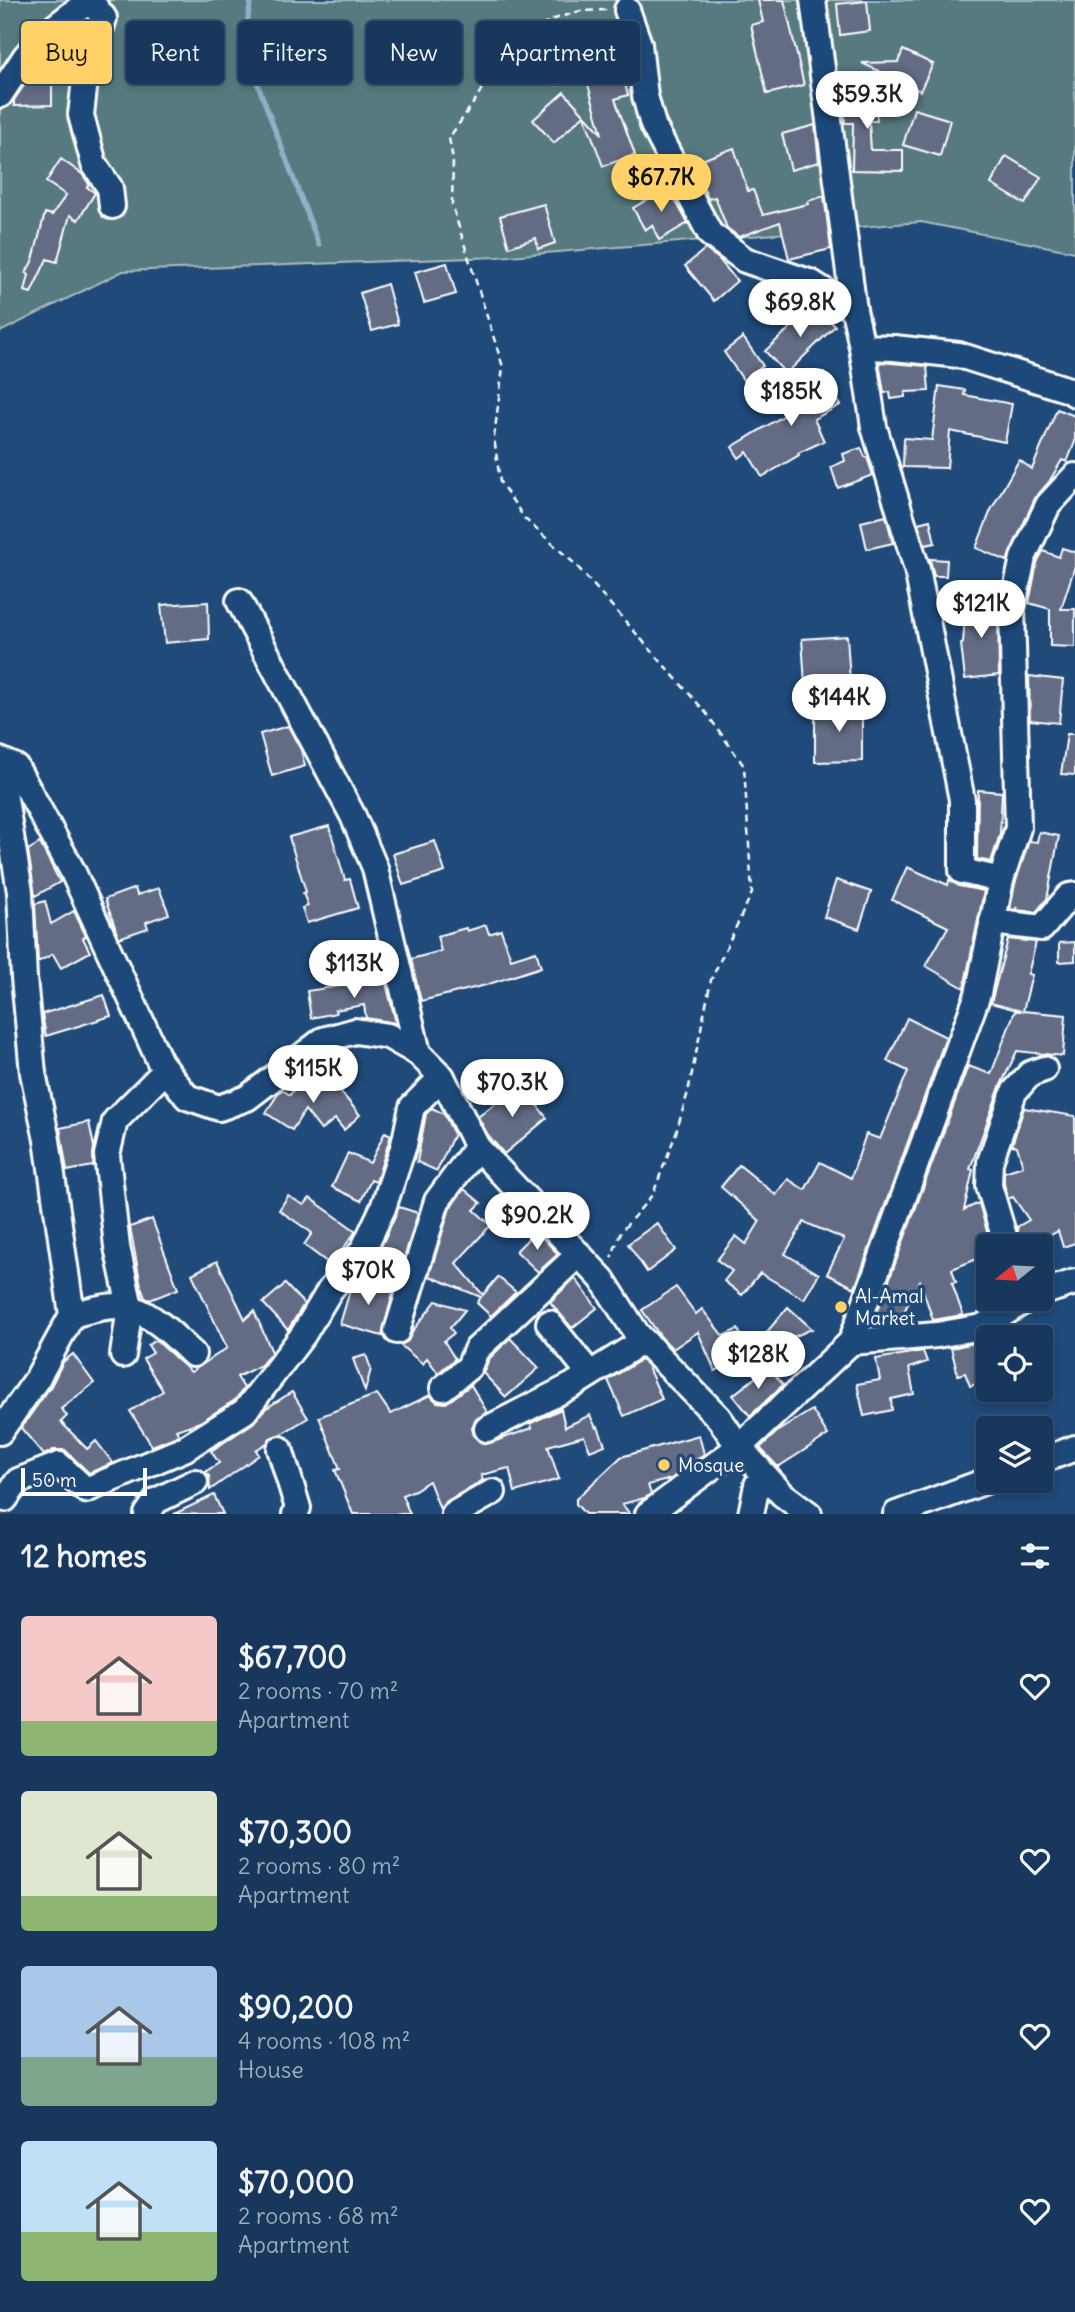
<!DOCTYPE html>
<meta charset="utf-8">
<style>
:root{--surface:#17385c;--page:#203f62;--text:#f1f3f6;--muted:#9eacbb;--line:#365272;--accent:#ffd166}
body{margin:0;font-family:Delius,sans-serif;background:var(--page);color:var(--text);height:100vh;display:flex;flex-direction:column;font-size:26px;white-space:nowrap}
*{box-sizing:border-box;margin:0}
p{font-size:23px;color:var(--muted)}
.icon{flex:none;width:38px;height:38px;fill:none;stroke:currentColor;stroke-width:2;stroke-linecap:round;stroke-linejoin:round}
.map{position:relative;height:1514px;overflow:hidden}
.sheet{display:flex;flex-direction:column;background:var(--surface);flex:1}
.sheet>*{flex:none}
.guide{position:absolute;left:21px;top:21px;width:700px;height:63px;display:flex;gap:14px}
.needle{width:46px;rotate:252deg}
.controls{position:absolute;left:976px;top:1234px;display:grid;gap:14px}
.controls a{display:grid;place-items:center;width:77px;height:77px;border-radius:7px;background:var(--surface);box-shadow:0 4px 10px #0003,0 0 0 2px var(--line);font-size:35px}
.scale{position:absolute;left:21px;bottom:18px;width:126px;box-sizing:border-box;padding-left:7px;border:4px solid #fff;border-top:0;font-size:19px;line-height:24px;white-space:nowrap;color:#fff;-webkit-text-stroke:5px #1f4a7a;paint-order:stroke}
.price{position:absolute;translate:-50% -60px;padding:0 16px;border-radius:24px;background:#fff;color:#222;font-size:23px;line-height:46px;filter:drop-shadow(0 2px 4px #0008)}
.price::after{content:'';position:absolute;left:50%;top:42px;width:21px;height:16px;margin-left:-10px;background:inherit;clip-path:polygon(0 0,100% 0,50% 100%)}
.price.active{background:var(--accent);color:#111}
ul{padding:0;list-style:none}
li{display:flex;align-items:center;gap:21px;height:175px;padding:0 21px}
li span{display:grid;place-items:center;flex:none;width:196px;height:140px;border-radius:7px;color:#555}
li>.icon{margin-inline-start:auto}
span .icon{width:84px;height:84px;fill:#fffc;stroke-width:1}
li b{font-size:30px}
h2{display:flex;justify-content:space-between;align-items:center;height:84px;padding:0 21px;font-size:30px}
.tag{padding:0 24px;border-radius:7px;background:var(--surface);box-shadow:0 4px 10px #0003,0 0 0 2px var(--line);font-size:24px;line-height:63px}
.tag.active{background:var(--accent);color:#111}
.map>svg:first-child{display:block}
.green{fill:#577a7f;stroke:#abbcbf;stroke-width:2}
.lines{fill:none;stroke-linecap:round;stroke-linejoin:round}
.stream{stroke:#90afc8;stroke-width:5}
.building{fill:#636c84;stroke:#fff;stroke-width:2}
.minor-casing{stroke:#fff;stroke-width:30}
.path{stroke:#fff;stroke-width:2.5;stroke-dasharray:7 5;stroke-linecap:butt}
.minor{stroke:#1f4a7a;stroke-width:24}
.poi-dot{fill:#ffd166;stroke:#1f4a7a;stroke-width:2.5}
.labels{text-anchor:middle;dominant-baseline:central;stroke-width:7;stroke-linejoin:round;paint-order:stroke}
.poi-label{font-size:19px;fill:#fff;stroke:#1f4a7a;text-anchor:start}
</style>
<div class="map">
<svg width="1075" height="1514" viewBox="0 0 1075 1514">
<rect width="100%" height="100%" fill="#1f4a7a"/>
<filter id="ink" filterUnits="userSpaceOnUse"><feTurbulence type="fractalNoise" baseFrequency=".0143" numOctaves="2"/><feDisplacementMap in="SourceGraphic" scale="14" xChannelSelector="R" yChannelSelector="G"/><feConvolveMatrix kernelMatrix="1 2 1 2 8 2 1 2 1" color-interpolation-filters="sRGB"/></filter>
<g filter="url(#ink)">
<polygon class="green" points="0,0 1075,0 1075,252 921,222 498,257 123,271 0,332"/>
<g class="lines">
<polyline class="stream" points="251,0 243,46 319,245"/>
</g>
<g class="building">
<polygon points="758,0 784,0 804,85 767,94 751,25 763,22"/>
<polygon points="867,1 870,31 840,35 837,4"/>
<polygon points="551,42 571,48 558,85 529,76 532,67 527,66 533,49 546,54"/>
<polygon points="903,50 933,64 920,91 862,63 898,62"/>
<polygon points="619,63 628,95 615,99 635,155 603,166 584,115 554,143 533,120 564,92 602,134 585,74"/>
<polygon points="30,77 52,77 52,105 14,106 14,100"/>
<polygon points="875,84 877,121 869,121 871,150 903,150 903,171 852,170 853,123 845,123 842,86"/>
<polygon points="914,109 950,120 940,156 903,145"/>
<polygon points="815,125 819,162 791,170 782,134"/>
<polygon points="734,148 748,191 753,190 763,215 808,204 808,201 824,196 831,249 789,259 780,222 739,237 727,228 715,197 708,199 693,163"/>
<polygon points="1006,156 1041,177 1025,204 991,184"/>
<polygon points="61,159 82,174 89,184 87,187 95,193 78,220 70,215 57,262 47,259 31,293 25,291 29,275 26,273 33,260 45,213 52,215 66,195 46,182"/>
<polygon points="668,188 688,223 659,240 652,225 645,230 633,208"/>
<polygon points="544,204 555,243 538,249 536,238 509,247 500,216"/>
<polygon points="705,249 719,259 737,281 714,301 685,266"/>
<polygon points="447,263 456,294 424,303 415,272"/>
<polygon points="387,284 398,324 372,331 360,293"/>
<polygon points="815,305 835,326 786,374 765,351"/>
<polygon points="743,337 763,366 744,381 724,352"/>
<polygon points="879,362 927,366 929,391 905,392 905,397 891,399 890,392 884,393"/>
<polygon points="823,372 840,405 814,419 824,441 798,453 799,455 762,477 747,452 739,458 732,447 793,410 791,407 796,404 791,394 791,389"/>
<polygon points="939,386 965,390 964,395 1012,404 1005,442 950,431 947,468 903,467 904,438 932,440"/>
<polygon points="1057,409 1075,416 1075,442 1067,462 1062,460 1049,482 1035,498 1007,561 976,548 991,510 1019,460 1032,469"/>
<polygon points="861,448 865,457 867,457 873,475 838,488 831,467 845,461 843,454"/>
<polygon points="886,516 893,543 867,549 861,522"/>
<polygon points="930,520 935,543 925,545 918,523"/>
<polygon points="1062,548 1075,552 1075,566 1061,609 1075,609 1075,647 1050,646 1050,609 1029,603 1037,563 1043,551 1059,557"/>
<polygon points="930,559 947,560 946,576 934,576"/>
<polygon points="966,600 998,603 999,675 965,679 961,644 963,643"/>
<polygon points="208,602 209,639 165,643 161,605"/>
<polygon points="847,636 850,681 805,685 802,639"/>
<polygon points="1029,676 1063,680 1059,723 1030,720"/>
<polygon points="862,706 862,761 815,762 815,707"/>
<polygon points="288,726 301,750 305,766 272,776 260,734"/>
<polygon points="1067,734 1075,734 1075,775 1061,774"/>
<polygon points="978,790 1002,792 1000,834 991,862 977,859"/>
<polygon points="329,826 345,880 350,879 358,908 307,923 302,908 308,906 303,893 306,892 289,837"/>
<polygon points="1039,832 1059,836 1047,899 1036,912 1016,910 1017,907 1015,910 1010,909 1015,884 1029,841 1037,842"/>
<polygon points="435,841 445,872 403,885 393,854"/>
<polygon points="40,843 60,882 35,896 28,850"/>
<polygon points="907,867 948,885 949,880 959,886 984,891 964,988 926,966 948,927 892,900"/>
<polygon points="836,880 871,892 859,929 824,917"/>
<polygon points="135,888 137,895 159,888 169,914 146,922 148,928 119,938 105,899"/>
<polygon points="45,901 51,924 74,911 86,936 83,938 90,952 61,968 53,954 38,962 35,904"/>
<polygon points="486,925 489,934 501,930 511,959 536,951 541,967 486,985 421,1001 411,959 441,951 437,936 466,928 467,931"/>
<polygon points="1008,939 1036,942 1028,974 1032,975 1023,1011 1066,1015 1063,1056 1017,1051 1000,1087 970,1169 973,1170 964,1210 979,1203 991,1246 989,1246 989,1254 952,1269 956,1282 952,1283 963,1315 933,1320 920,1281 898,1323 880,1325 874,1321 968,1066 991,1074 1015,1011 1021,1011 991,1003"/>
<polygon points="1075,942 1075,961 1059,962 1059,943"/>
<polygon points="385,979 396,1023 366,1018 364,1005 335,1010 336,1013 311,1018 307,991"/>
<polygon points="104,995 111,1016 46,1036 42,1014"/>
<polygon points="907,1018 946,1037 855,1288 827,1274 844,1239 804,1222 785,1254 819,1274 804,1299 760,1273 742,1295 724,1281 732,1271 717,1260 736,1236 746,1244 760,1221 721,1187 739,1165 776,1195 788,1179 805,1190 820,1162 851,1178 866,1134 880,1139 908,1071 887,1061"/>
<polygon points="305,1072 331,1089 335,1085 360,1115 344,1130 335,1119 321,1130 305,1110 292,1130 266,1113 279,1092 282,1090 290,1095"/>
<polygon points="520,1083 547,1118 504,1154 488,1135 478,1117"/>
<polygon points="432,1108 444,1114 454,1134 437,1171 417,1162 426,1114"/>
<polygon points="1024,1108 1075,1116 1075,1243 1063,1247 1058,1231 1032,1246 1021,1246 1017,1227 1029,1220 1013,1197 1008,1199 1004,1184 1004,1172 1023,1166 1017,1146 1012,1145"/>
<polygon points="89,1122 94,1147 93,1166 67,1171 60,1128"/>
<polygon points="385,1132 391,1135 376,1182 371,1180 361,1201 332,1187 348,1153 370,1163"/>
<polygon points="464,1189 481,1203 474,1210 491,1225 456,1263 483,1295 498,1277 516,1292 491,1316 477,1303 481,1297 429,1276 450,1208"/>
<polygon points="288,1196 304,1205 310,1198 356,1231 331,1265 304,1245 312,1233 279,1210"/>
<polygon points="399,1207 418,1213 402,1265 386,1259 388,1252 380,1249"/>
<polygon points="152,1219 178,1289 150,1300 145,1298 141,1286 130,1227"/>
<polygon points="657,1223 676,1250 647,1272 628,1244"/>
<polygon points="536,1231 558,1254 538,1272 516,1251"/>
<polygon points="217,1261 245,1319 254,1311 272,1352 261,1365 237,1377 244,1388 235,1400 200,1422 176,1430 179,1435 177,1436 152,1446 130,1411 163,1391 143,1359 153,1353 148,1345 156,1340 191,1372 227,1348 192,1274"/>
<polygon points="575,1278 597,1308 572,1328 550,1302"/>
<polygon points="359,1279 394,1289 382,1336 340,1324 351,1287"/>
<polygon points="285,1284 304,1304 288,1330 263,1303"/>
<polygon points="676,1287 696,1314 702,1309 723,1336 738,1329 749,1353 788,1307 812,1329 715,1371 698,1332 673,1349 661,1337 642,1310"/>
<polygon points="436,1301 465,1310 450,1328 454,1333 444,1341 455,1359 438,1373 427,1358 423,1364 400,1345 408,1341 412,1332"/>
<polygon points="510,1338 539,1368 506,1397 483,1373 489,1359"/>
<polygon points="989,1340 989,1380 970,1386 965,1373 958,1375 951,1348"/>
<polygon points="923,1351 927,1362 909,1368 914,1394 891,1399 892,1410 864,1416 857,1384 880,1380 876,1359"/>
<polygon points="73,1354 94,1383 61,1409 67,1416 61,1422 87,1449 96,1441 113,1463 89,1473 65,1450 53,1450 44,1455 21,1428 51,1386 63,1362"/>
<polygon points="366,1355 371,1369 365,1391 353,1359"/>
<polygon points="641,1360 647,1365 662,1399 624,1416 608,1380"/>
<polygon points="769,1367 783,1385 750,1416 733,1395"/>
<polygon points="471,1385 487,1412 475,1420 472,1428 474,1436 480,1442 487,1444 493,1442 532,1428 531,1423 561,1409 565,1427 590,1415 596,1428 598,1427 605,1445 590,1451 584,1436 548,1446 559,1479 515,1492 509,1468 481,1475 483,1480 447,1501 440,1509 429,1481 415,1490 402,1495 410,1514 353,1514 335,1470 340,1469 319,1417 377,1394 391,1414 430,1395 437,1402 446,1403"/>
<polygon points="292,1392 308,1418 281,1434 270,1438 267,1443 256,1450 259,1455 210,1490 209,1476 205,1472 219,1463 211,1451 253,1423 265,1409"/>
<polygon points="812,1410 828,1435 778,1467 760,1448 778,1431"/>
<polygon points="699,1435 704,1454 671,1479 648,1485 651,1494 645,1498 622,1504 630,1514 585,1514 576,1504 576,1499 621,1457"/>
<polygon points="214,1495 223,1514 174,1514"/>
</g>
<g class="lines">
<defs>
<g id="minor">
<polyline points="90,0 104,18 85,80 81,115 94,164 110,188 112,206"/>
<polyline points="813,0 854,310 862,347 894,348 959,355 1069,390 1075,394"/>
<polyline points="627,10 639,44 645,96 653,125 710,234 745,260 812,283 854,310"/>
<polyline points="0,95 25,57 42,37 90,0"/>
<polyline points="862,347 874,427 917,569 962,800 962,871 1001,880"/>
<polyline points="239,601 353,816 375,868 418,1053"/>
<polyline points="0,760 16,767 72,870 160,1062 187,1097 219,1108 247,1098 323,1040 355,1031 388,1036 418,1053 442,1077 477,1147 602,1279 637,1334 719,1418 739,1447 782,1494 809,1514"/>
<polyline points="0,767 20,892 24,978 33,1073 47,1140 72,1315 37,1379 0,1432"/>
<polyline points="992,922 1042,928 1069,896 1075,895"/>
<polyline points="1007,1246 989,1186 990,1162 1014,1092 1030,1074 1044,1069"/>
<polyline points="1041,1293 1075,1282"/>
<path d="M72,1315C88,1311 115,1302 131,1308C155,1316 175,1337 193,1354"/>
<polyline points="549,1323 590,1374"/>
<polyline points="397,1331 437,1201 477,1147"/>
<polyline points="851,1342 937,1335 982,1327 1029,1298"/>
<polyline points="123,1355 130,1307 117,1247 107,1155 115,1121 166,1070"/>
<polyline points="443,1388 469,1367 476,1350 579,1254"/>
<polyline points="487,1429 573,1385 643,1341"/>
<polyline points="280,1449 298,1508 295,1514"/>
<polyline points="1041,1461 1075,1448"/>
<polyline points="5,1499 18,1481 59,1465 86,1490 184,1449 245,1411 303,1335 330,1290 363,1250 383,1208 404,1145 412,1107 442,1077"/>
<polyline points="147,1514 156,1501 195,1482"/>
<polyline points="454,1514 493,1492"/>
<polyline points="648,1514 739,1447 851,1342 978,994 1001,880 1018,828 1012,609 1023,558 1048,505 1075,476"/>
<polyline points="751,1514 757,1485"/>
<polyline points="896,1514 989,1480"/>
</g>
</defs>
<use href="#minor" class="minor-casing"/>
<polyline class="path" points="606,10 580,11 551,20 500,56 476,99 449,138 453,160 452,205 503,367 494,437 500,482 525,519 575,564 707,714 744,766 752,893 711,980 688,1092 675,1136 653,1194 621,1232 611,1258"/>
<use href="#minor" class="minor"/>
</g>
</g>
<g class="poi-dot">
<circle cx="841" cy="1307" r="7"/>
<circle cx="664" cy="1465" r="7"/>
</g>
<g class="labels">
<g class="poi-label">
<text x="855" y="1296">Al-Amal<tspan x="855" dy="22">Market</tspan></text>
<text x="678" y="1465">Mosque</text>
</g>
</g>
</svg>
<div class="controls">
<a><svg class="needle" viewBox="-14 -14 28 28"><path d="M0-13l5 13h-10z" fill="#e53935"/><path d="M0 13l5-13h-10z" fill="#9eacbb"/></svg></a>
<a><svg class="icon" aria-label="locate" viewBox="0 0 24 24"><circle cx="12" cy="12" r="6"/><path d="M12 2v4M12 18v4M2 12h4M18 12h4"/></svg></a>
<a><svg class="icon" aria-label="layers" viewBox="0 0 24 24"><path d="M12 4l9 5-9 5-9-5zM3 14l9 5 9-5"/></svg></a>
</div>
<div class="scale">50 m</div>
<b class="price" style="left:867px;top:131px">$59.3K</b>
<b class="price active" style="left:661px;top:214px">$67.7K</b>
<b class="price" style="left:800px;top:339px">$69.8K</b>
<b class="price" style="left:791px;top:428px">$185K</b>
<b class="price" style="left:981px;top:640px">$121K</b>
<b class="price" style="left:839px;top:734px">$144K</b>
<b class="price" style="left:354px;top:1000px">$113K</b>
<b class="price" style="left:313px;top:1105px">$115K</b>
<b class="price" style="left:512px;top:1119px">$70.3K</b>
<b class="price" style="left:537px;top:1252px">$90.2K</b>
<b class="price" style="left:368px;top:1307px">$70K</b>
<b class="price" style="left:758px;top:1391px">$128K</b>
<div class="guide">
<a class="tag active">Buy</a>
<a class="tag">Rent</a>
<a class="tag">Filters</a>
<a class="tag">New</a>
<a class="tag">Apartment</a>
</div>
</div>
<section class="sheet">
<h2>12 homes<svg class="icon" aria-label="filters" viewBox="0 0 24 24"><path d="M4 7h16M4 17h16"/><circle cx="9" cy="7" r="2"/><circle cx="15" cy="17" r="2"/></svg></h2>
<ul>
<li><span style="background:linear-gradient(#f6c9c9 75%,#8fb573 0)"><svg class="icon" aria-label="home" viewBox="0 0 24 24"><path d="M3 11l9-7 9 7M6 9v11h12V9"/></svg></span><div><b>$67,700</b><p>2 rooms · 70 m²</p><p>Apartment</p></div><svg class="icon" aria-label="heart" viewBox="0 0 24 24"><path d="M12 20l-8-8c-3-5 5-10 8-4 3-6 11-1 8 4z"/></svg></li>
<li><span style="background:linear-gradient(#dfe7d0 75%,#8fb573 0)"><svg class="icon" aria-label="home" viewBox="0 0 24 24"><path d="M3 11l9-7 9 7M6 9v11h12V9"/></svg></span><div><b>$70,300</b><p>2 rooms · 80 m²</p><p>Apartment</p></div><svg class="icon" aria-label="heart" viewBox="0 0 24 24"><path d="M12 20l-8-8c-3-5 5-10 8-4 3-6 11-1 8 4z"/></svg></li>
<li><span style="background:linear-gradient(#a9c7e8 65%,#7fa58c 0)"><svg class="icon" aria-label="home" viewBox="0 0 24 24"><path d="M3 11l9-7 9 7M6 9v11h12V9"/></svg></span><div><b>$90,200</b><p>4 rooms · 108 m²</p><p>House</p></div><svg class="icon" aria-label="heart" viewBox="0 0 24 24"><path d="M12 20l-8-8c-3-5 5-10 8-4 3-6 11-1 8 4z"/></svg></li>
<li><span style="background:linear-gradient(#bfe0f5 65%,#8fb573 0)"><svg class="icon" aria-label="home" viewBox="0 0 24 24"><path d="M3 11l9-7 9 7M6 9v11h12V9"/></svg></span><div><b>$70,000</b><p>2 rooms · 68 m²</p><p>Apartment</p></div><svg class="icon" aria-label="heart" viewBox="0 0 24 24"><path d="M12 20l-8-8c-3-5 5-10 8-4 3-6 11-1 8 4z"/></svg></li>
</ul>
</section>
